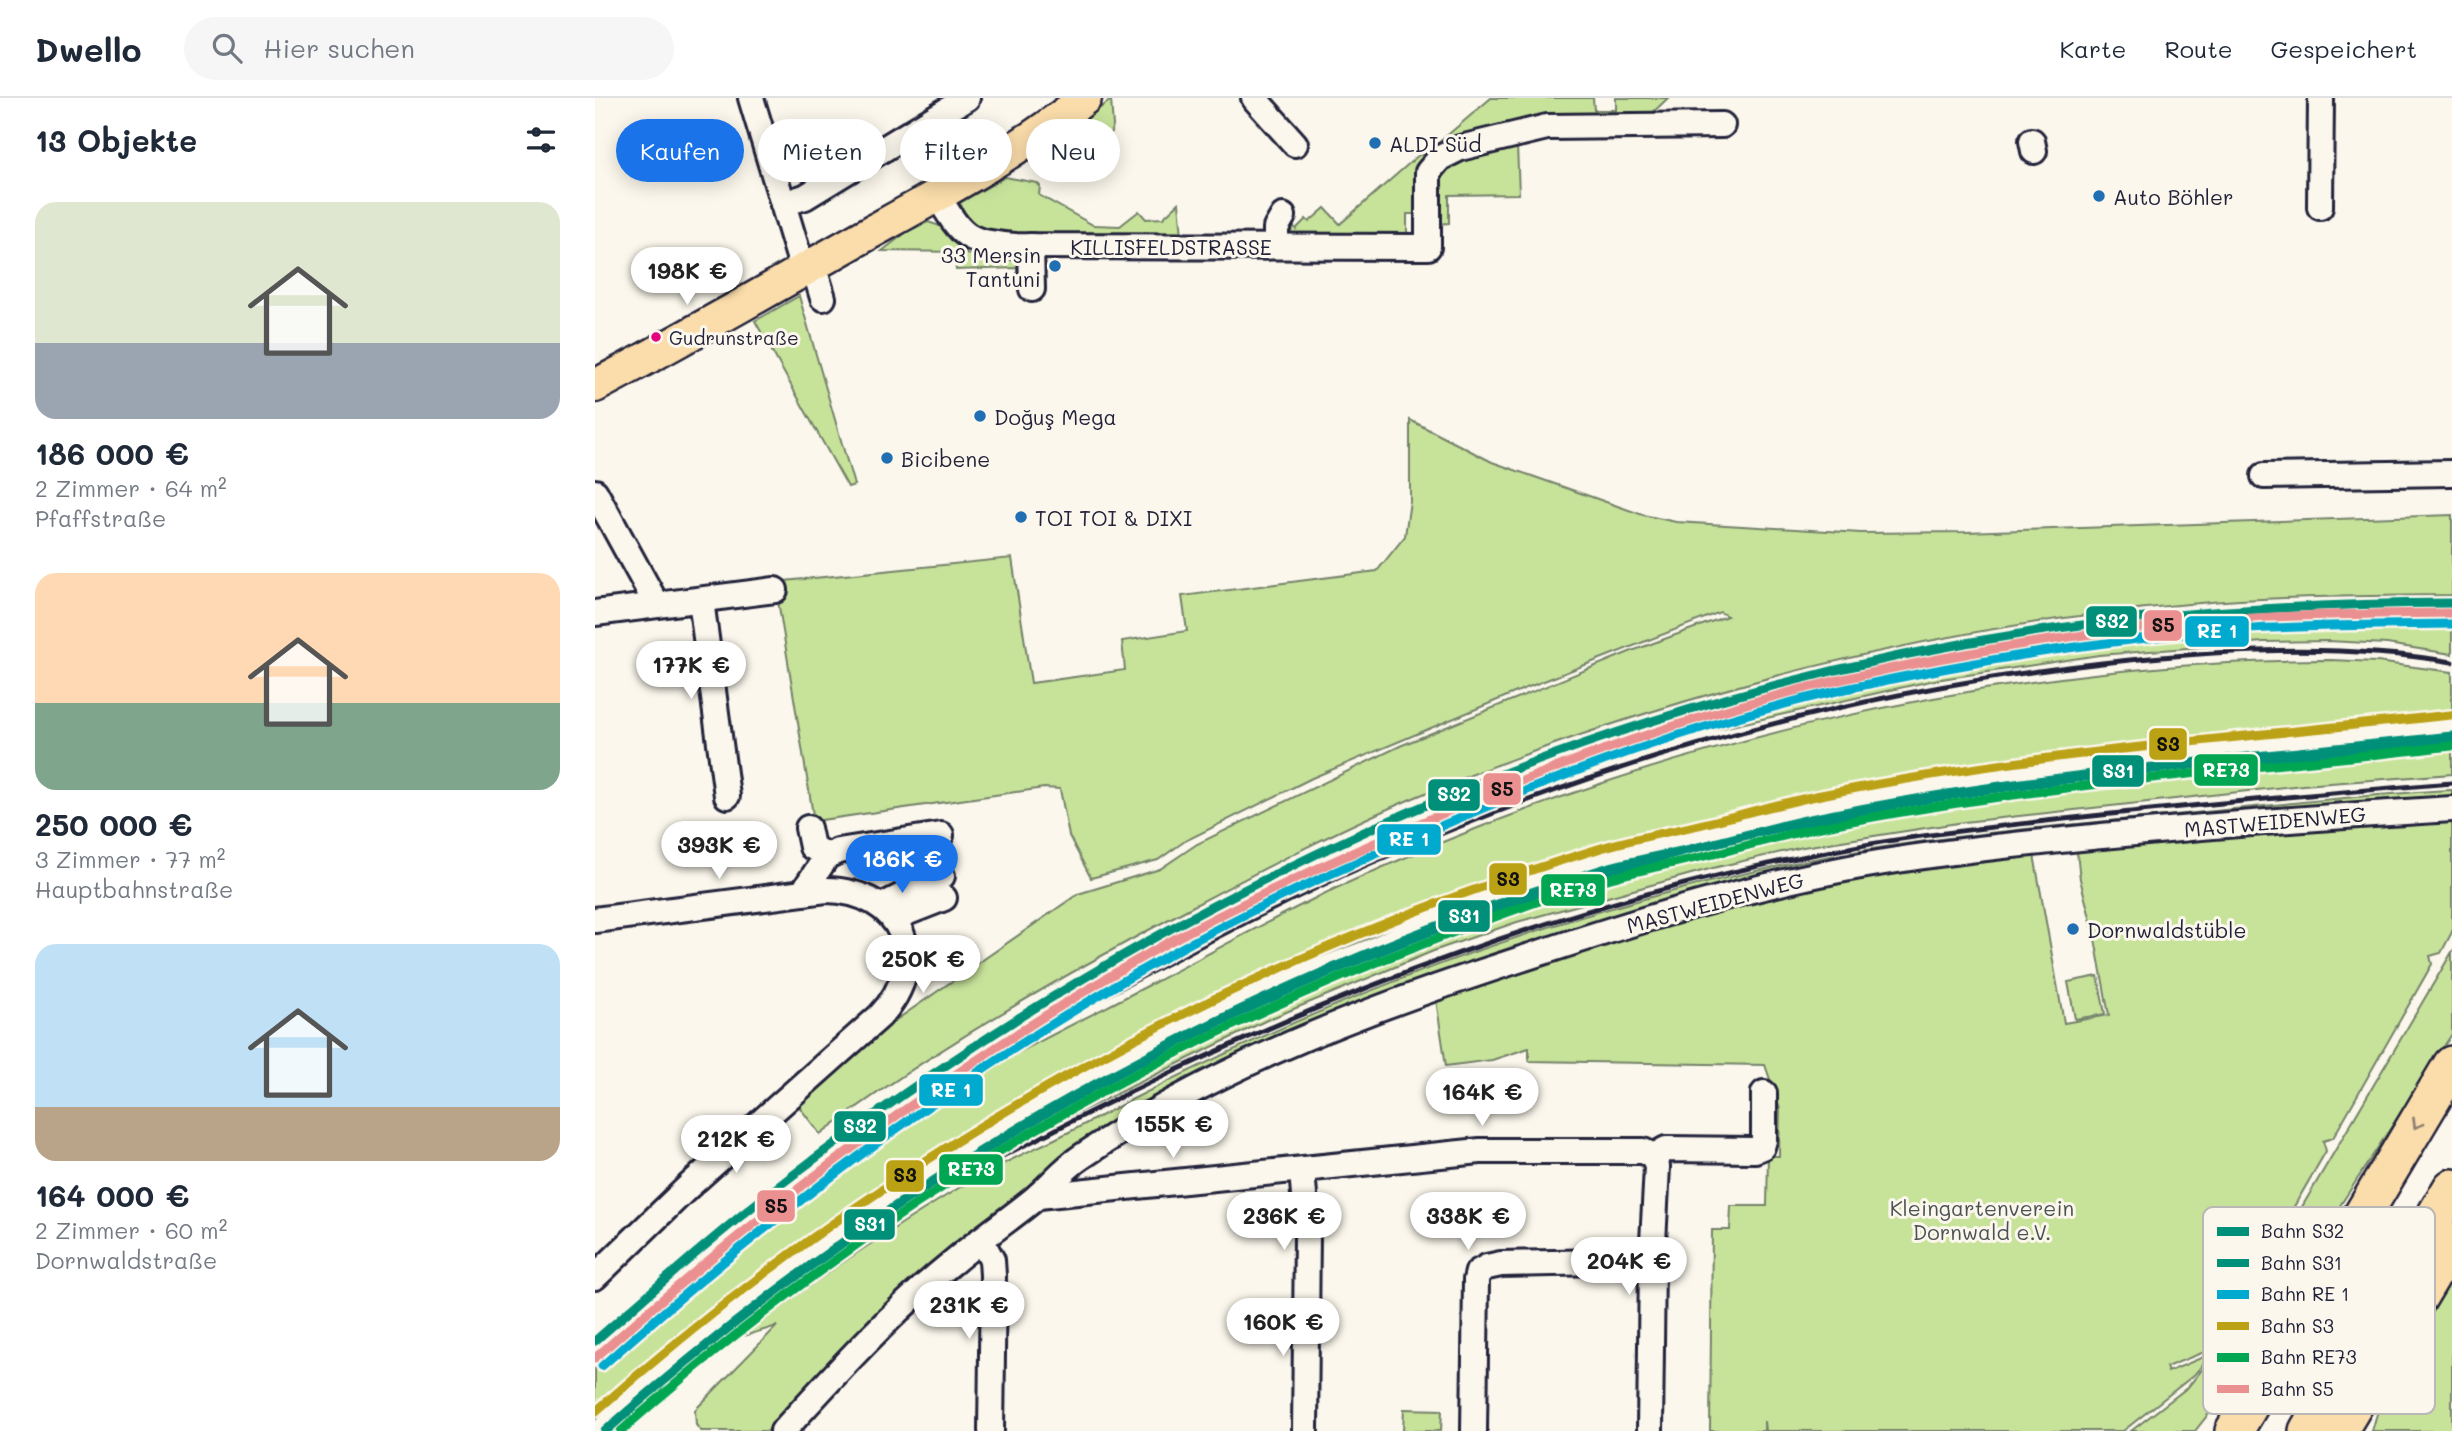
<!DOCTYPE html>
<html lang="de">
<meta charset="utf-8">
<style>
:root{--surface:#fff;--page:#f6f6f7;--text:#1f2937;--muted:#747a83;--line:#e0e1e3;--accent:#1a73e8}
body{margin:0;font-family:Mali,sans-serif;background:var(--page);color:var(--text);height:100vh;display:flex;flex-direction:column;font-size:26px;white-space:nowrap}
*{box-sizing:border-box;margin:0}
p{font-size:23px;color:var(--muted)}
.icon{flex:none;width:38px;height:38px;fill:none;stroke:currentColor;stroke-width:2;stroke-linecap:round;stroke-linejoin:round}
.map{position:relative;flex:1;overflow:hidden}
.details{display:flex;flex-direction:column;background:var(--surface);width:595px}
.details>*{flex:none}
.hud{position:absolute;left:21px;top:21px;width:665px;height:63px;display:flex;gap:14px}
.price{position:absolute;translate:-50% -60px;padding:0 16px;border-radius:24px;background:#fff;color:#222;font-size:23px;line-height:46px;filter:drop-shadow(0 2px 4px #0008)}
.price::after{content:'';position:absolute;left:50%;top:42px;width:21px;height:16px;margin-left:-10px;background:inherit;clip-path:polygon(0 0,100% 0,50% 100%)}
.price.current{background:var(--accent);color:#fff}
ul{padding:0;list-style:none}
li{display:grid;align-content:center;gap:14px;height:371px;padding:0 35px}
li span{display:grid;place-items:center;height:217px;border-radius:21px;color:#555}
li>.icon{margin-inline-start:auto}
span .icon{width:126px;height:126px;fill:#fffc;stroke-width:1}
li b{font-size:30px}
h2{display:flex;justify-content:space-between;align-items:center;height:84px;padding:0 35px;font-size:30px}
.chip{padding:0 24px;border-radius:32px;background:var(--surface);box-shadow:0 4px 18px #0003;font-size:24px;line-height:63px}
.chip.current{background:var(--accent);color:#fff}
header{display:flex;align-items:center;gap:42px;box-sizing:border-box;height:98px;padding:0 35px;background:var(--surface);border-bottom:2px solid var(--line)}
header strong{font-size:33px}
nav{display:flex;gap:38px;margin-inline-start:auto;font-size:24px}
.search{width:490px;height:63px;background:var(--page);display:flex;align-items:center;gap:18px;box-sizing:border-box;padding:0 24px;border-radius:38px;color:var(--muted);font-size:26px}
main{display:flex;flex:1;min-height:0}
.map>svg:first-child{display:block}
.green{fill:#c7e39a;stroke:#74826a;stroke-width:2}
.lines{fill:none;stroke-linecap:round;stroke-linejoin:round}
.minor-casing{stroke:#22223b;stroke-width:30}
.major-casing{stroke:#22223b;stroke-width:37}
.highway-casing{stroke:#22223b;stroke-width:42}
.minor{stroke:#fbf7ec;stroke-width:24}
.major{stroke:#fbddab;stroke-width:32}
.highway{stroke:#fbddab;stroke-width:37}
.rail{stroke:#22223b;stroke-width:5}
.rail-1-casing{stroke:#fbf7ec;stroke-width:14}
.rail-2-casing{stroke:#fbf7ec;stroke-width:14}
.rail-3-casing{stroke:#fbf7ec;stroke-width:14}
.rail-4-casing{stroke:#fbf7ec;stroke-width:14}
.rail-5-casing{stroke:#fbf7ec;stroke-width:14}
.rail-6-casing{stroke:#fbf7ec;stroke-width:14}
.rail-1{stroke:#00907a;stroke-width:9}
.rail-2{stroke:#00907a;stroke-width:9}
.rail-3{stroke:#00a9ce;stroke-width:9}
.rail-4{stroke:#bba114;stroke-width:9}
.rail-5{stroke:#00a651;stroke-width:9}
.rail-6{stroke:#ea9090;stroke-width:9}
.oneway{stroke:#8e8073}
.poi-dot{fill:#1f6fb2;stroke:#fbf7ec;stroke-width:2.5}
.bus-dot{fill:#e5007d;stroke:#fbf7ec;stroke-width:2.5}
.labels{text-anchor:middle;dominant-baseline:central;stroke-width:6;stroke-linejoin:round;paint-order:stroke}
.bus-label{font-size:19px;fill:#22223b;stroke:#fbf7ec;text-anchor:start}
.poi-label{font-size:21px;fill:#22223b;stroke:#fbf7ec;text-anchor:start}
.street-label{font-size:21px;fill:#22223b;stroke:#fbf7ec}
.park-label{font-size:21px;fill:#4b5253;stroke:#fbf7ec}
.key{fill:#fbf7ec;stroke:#bab7b7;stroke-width:2}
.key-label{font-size:19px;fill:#22223b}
.line-badge{stroke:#fbf7ec;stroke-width:2.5}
.badge-label{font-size:19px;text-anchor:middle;font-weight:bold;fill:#fff}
.pale-badge-label{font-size:19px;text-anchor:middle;font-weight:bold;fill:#111}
</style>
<header>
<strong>Dwello</strong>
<div class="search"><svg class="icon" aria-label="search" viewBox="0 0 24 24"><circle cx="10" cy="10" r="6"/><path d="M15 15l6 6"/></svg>Hier suchen</div>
<nav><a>Karte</a><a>Route</a><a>Gespeichert</a></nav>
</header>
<main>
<section class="details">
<h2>13 Objekte<svg class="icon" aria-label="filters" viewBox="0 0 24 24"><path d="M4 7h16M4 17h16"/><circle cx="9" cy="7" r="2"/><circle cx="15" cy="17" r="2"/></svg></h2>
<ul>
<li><span style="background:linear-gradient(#dfe7d0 65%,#9aa5b1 0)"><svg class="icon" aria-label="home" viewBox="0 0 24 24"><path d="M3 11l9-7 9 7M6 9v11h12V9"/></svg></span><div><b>186 000 €</b><p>2 Zimmer · 64 m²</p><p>Pfaffstraße</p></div></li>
<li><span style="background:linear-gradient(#ffd9b3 60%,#7fa58c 0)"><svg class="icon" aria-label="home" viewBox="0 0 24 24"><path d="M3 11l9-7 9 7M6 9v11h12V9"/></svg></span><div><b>250 000 €</b><p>3 Zimmer · 77 m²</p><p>Hauptbahnstraße</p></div></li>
<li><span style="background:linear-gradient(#bfe0f5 75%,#b9a48a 0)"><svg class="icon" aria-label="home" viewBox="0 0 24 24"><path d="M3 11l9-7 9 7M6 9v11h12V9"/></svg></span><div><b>164 000 €</b><p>2 Zimmer · 60 m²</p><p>Dornwaldstraße</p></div></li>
</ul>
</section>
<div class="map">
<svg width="1857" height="1333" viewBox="0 0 1857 1333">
<rect width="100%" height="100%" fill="#fbf7ec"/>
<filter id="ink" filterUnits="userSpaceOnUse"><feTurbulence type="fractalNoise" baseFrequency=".0143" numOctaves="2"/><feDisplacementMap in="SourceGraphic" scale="14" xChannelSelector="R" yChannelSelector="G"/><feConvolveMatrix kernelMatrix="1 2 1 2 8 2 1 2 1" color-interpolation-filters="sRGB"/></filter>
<g filter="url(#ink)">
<g class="green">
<polygon points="896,0 998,0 999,12 1021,12 1021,0 1073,0 1051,21 854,50 828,116 812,116 812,135 689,136 695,125 701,131 711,121 714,124 730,110 745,126 826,55 827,59"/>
<polygon points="516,2 518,28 515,37 471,71 433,64"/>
<polygon points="922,47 924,96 854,97 854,125 843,126 836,78 847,64"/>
<polygon points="410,79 442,85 445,88 444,97 498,127 525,128 544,113 551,121 568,120 584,105 587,138 399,139 375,126 365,105"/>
<polygon points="333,124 348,129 358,144 371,154 287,153 313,133"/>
<polygon points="364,156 420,158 426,168 426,183 423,185 422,170 361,172 360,161"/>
<polygon points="204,198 259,387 253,389 160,223"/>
<path d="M815,322L897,364L1048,417L1081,424L1266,435L1371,434L1857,417V497C1769,498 1681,498 1594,506C1333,528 1070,597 828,696C742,731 659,776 576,820C455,885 335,954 225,1036L199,1002L291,929L483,796L565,771L602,746L805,648L1037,553L1132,518L1125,514L931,590L717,680L590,743L563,762L496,780L474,738L465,691L449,690L219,723L180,484L417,460L436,585L530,572L527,543L592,533L587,498L782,473L810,438L815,403Z"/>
<path d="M1753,523H1857V556L1792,546L1733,543L1668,544L1504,557L1340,582L1114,633L1019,661L949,686L732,777L669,807L518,887C736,755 986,649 1235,591C1345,566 1458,546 1571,535C1631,529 1692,527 1753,523Z"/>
<path d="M1736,562L1782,564L1857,574V618L1453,664L1334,680L1241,696L1063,739L857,800L772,841L706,866L559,933L407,1014L206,1149L65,1261L0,1322V1271C102,1174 212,1083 331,1008C404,962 483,924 560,884C619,853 678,820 739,791C1048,649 1395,563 1736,562Z"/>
<path d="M1857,648V676L1708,687L1369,724L1208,749L1118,770L922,824L841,852L672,922L393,1059L391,1058C502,992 614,928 733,877C773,860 815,846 856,832C919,809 982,786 1047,768C1203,725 1365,701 1526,683C1636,670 1747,658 1857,648Z"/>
<path d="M1857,692V703L1190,775L582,996L270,1229L174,1333H106L101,1327L100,1312L182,1228L149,1238C218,1182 291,1134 367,1088C406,1064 450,1047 490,1026C718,904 965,811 1219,761C1328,740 1437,730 1547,720C1650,711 1753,697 1857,692Z"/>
<polygon points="1857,716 1857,834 1846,855 1835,858 1837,866 1738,1040 1728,1043 1731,1053 1617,1251 1571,1269 1573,1274 1613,1257 1611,1263 1599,1277 1528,1333 1170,1333 1169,1323 1169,1333 1115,1333 1117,1132 1135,1132 1136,1108 1172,1108 1173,1058 1184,1058 1185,1010 1170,967 934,963 934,950 897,962 851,968 840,895 1145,798 1438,751 1469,925 1514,917 1500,841 1503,840 1501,831 1498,831 1485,781 1481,745"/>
<polygon points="1857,854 1857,936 1735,1123 1645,1276 1600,1333 1536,1333 1593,1289 1622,1253"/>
<polygon points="1503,878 1510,916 1480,921 1473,884"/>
<path d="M1857,1178V1333H1777C1791,1277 1828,1227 1857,1178Z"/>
<polygon points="809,1311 847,1312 846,1333 808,1333"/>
</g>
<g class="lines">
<defs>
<g id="minor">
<polyline points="156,0 208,172"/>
<polyline points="659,0 700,46"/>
<polyline points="1437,43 1439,53"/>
<path d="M342,97C369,141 370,143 420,148L833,149V74L845,60L865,50L952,29L1127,27"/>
<polyline points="188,106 210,99 372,0"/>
<polyline points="1725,109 1726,0"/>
<polyline points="436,148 437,191"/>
<polyline points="681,148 681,130 688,118"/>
<polyline points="218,167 228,200"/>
<polyline points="1669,378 1857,375"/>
<polyline points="0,394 62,507"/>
<polyline points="106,502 132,698"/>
<polyline points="0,515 180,492"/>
<polyline points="213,730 217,749 232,758"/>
<polyline points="213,794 212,788 232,758 243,753 346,737"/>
<polyline points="287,808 347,778"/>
<polyline points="298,820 349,800"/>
<path d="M0,822L231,792C307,793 337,862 285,918L94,1088L0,1179"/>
<polyline points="1059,1058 1071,1051 1160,1052 1167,1049 1169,1042 1169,995"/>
<polyline points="707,1072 712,1134 710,1333"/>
<polyline points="443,1098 885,1053 1048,1053 1059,1058"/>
<polyline points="386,1142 397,1162 398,1177 396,1333"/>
<path d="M188,1333C242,1274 296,1214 358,1164C384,1142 412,1123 438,1102C455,1088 468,1071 486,1059C609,976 748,920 887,874C1010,833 1132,793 1260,769C1342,754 1425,746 1507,738C1624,727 1740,718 1857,711"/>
<polyline points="879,1333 881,1182 883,1174 892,1169 906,1166 1057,1163"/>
<polyline points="1055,1333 1057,1163 1062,1069 1059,1058"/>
</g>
<path id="major" d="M0,288C91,240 180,188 269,138C345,96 422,55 490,0"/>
<g id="highway">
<polyline points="1639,1333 1857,967"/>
<polyline points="1713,1333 1857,1090"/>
<polyline points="1743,1333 1857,1143"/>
</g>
</defs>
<use href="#minor" class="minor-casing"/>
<use href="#major" class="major-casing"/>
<use href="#highway" class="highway-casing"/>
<use href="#minor" class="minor"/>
<use href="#major" class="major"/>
<use href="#highway" class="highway"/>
<g class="rail">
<path d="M291,1025C375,970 463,923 552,876C626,837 700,798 776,765C1009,664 1255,593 1507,565C1623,552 1742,545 1857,564"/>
<path d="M219,1166C243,1150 267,1134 292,1120C352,1084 415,1055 477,1023C728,896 992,795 1270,747C1330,736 1390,730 1451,723C1586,708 1721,696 1857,685"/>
</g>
<defs>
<g id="rail-1">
<path d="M0,1243C62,1189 123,1134 189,1084C552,804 981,603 1437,534C1576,513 1716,506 1857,505"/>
<path d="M11,1333C358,1023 788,807 1245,717C1446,677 1653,662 1857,642"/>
</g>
<path id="rail-2" d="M10,1333C301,1075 636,885 1008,771C1044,761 1080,755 1116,746C1152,737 1188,726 1225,719C1433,676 1646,661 1857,638"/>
<path id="rail-3" d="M7,1268C184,1110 372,969 579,854C663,807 751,768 839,731C973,673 1103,625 1246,592C1376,563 1509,541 1642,532C1713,527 1785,527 1857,526"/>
<path id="rail-4" d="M0,1314C290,1057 631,864 1003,751C1039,740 1076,734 1112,725C1148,716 1184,706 1221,698C1430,655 1644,640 1856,617"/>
<path id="rail-5" d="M26,1333C265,1121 538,956 836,843C895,820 955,798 1016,780C1048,771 1081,765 1114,757C1153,748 1191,736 1231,728C1437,687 1648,672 1857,648"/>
<path id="rail-6" d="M0,1260C177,1102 367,960 574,844C658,798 747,759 835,721C970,663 1101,615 1244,582C1374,552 1508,531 1641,521C1713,516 1785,516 1857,515"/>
</defs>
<use href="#rail-1" class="rail-1-casing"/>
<use href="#rail-2" class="rail-2-casing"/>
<use href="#rail-3" class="rail-3-casing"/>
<use href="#rail-4" class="rail-4-casing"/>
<use href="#rail-5" class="rail-5-casing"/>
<use href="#rail-6" class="rail-6-casing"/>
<use href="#rail-1" class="rail-1"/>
<use href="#rail-2" class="rail-2"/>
<use href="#rail-3" class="rail-3"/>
<use href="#rail-4" class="rail-4"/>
<use href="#rail-5" class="rail-5"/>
<use href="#rail-6" class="rail-6"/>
</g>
<defs><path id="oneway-chevron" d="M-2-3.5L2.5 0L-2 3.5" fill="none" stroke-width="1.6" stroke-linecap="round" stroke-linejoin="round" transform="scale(1.75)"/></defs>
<use class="oneway" href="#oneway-chevron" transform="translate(1822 1026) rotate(120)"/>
</g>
<g class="poi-dot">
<circle cx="780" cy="45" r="7"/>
<circle cx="1504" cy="98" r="7"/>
<circle cx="460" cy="168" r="7"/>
<circle cx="385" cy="318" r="7"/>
<circle cx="292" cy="360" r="7"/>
<circle cx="426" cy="419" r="7"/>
<circle cx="1478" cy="831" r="7"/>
</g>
<circle class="bus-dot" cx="61" cy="239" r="6"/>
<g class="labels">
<g class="bus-label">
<text x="74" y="239">Gudrunstraße</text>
</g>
<g class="poi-label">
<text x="794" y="45">ALDI Süd</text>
<text x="1518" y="98">Auto Böhler</text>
<text x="446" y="156" text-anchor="end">33 Mersin<tspan x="446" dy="24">Tantuni</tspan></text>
<text x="399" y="318">Doğuş Mega</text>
<text x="306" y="360">Bicibene</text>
<text x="440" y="419">TOI TOI &amp; DIXI</text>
<text x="1492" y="831">Dornwaldstüble</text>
</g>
<g class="street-label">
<text x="576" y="148">KILLISFELDSTRASSE</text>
<text transform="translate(1680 723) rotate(-5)">MASTWEIDENWEG</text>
<text transform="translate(1120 804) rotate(-15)">MASTWEIDENWEG</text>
</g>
<g class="park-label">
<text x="1387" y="1109">Kleingartenverein<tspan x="1387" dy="24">Dornwald e.V.</tspan></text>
</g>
</g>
<rect x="1608" y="1109" width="232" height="207" rx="10" class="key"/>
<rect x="1622" y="1129" width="32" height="9" fill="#00907a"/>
<rect x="1622" y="1161" width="32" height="8" fill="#00907a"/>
<rect x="1622" y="1192" width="32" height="9" fill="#00a9ce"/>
<rect x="1622" y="1224" width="32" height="8" fill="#bba114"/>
<rect x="1622" y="1255" width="32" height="9" fill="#00a651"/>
<rect x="1622" y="1287" width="32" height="8" fill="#ea9090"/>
<g class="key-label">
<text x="1666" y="1140">Bahn S32</text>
<text x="1666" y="1172">Bahn S31</text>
<text x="1666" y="1203">Bahn RE 1</text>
<text x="1666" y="1235">Bahn S3</text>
<text x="1666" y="1266">Bahn RE73</text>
<text x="1666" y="1298">Bahn S5</text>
</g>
<g class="line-badge">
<rect x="1490" y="507" width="53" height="33" rx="7" fill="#00907a"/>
<rect x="1548" y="511" width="40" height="33" rx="7" fill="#ea9090"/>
<rect x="1589" y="517" width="66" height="33" rx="7" fill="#00a9ce"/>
<rect x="1553" y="629" width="40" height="34" rx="7" fill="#bba114"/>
<rect x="1598" y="655" width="66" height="34" rx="7" fill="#00a651"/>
<rect x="1496" y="656" width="54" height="34" rx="7" fill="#00907a"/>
<rect x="887" y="674" width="40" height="34" rx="7" fill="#ea9090"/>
<rect x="832" y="680" width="54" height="34" rx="7" fill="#00907a"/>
<rect x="781" y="725" width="66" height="33" rx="7" fill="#00a9ce"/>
<rect x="893" y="764" width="40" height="34" rx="7" fill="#bba114"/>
<rect x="945" y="775" width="66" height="34" rx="7" fill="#00a651"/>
<rect x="842" y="801" width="54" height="34" rx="7" fill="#00907a"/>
<rect x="323" y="975" width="66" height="34" rx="7" fill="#00a9ce"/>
<rect x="238" y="1012" width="54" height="33" rx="7" fill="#00907a"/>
<rect x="343" y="1055" width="66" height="33" rx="7" fill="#00a651"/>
<rect x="290" y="1061" width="40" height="34" rx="7" fill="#bba114"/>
<rect x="161" y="1091" width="40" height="34" rx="7" fill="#ea9090"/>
<rect x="248" y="1110" width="53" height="33" rx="7" fill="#00907a"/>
</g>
<g class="badge-label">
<text x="1517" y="530">S32</text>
<text x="1622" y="540">RE 1</text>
<text x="1631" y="679">RE73</text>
<text x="1523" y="680">S31</text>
<text x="859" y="703">S32</text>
<text x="814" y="748">RE 1</text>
<text x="978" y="799">RE73</text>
<text x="869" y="825">S31</text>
<text x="356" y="999">RE 1</text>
<text x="265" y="1035">S32</text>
<text x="376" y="1078">RE73</text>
<text x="275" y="1133">S31</text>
</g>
<g class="pale-badge-label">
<text x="1568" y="534">S5</text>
<text x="1573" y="653">S3</text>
<text x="907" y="698">S5</text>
<text x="913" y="788">S3</text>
<text x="310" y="1084">S3</text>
<text x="181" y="1115">S5</text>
</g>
</svg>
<b class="price" style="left:92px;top:209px">198K €</b>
<b class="price" style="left:96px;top:603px">177K €</b>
<b class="price" style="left:124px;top:783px">393K €</b>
<b class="price current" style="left:307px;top:797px">186K €</b>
<b class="price" style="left:328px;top:897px">250K €</b>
<b class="price" style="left:887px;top:1030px">164K €</b>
<b class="price" style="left:578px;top:1062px">155K €</b>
<b class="price" style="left:141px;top:1077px">212K €</b>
<b class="price" style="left:689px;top:1154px">236K €</b>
<b class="price" style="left:873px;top:1154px">338K €</b>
<b class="price" style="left:1034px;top:1199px">204K €</b>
<b class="price" style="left:374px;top:1243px">231K €</b>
<b class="price" style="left:688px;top:1260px">160K €</b>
<div class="hud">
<a class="chip current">Kaufen</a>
<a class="chip">Mieten</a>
<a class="chip">Filter</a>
<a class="chip">Neu</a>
</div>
</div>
</main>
